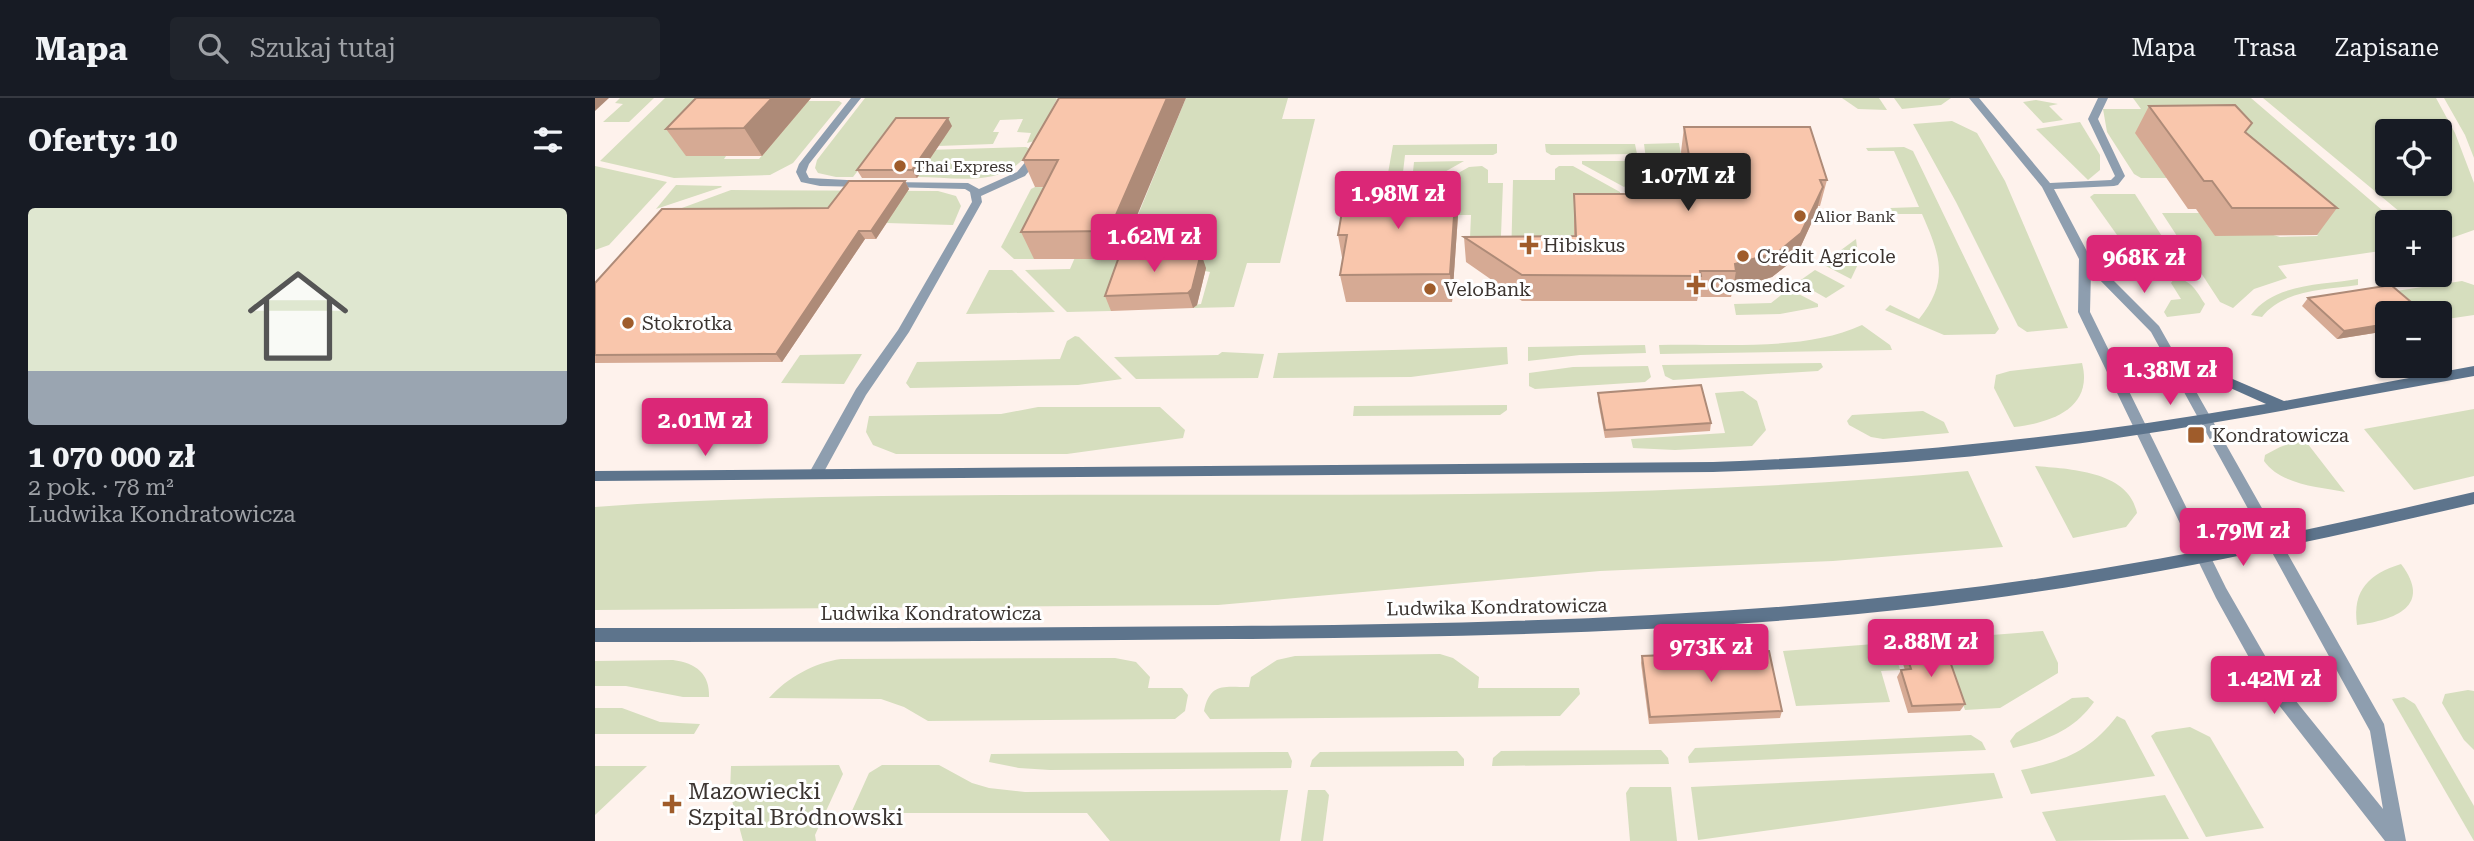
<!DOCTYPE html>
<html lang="pl">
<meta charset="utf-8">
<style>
:root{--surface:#171b24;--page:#20242c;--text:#f1f3f6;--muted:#9ea1a6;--line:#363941;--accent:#db2777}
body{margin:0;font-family:"Roboto Serif",serif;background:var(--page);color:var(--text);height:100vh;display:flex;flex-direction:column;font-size:26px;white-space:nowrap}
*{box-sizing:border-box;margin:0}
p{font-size:23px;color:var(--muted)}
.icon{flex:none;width:38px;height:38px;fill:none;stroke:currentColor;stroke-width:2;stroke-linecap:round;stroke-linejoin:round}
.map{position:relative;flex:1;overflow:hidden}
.sheet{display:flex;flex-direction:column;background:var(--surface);width:595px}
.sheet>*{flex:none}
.buttons{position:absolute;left:1780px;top:21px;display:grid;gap:14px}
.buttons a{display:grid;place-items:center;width:77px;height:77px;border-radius:7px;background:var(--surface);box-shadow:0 2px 5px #0004;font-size:35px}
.price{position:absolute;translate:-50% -60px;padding:0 16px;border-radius:7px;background:var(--accent);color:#fff;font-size:23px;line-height:46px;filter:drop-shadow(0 2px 4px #0008)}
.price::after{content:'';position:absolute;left:50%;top:42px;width:21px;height:16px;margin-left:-10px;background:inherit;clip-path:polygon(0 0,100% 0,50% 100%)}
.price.current{background:#222;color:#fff}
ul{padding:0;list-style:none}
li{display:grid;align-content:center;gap:14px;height:371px;padding:0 28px}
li+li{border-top:2px solid var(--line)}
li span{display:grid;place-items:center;height:217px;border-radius:7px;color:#555}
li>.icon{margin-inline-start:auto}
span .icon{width:126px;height:126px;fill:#fffc;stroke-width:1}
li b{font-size:30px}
h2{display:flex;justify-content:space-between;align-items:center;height:84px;padding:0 28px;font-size:30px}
header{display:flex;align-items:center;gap:42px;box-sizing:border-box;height:98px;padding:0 35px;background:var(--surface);border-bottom:2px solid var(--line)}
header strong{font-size:33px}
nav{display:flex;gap:38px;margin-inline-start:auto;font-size:24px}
.search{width:490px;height:63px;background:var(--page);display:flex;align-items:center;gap:18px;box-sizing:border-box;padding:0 24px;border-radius:7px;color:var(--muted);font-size:26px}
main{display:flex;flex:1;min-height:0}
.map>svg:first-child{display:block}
.green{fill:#d6debe;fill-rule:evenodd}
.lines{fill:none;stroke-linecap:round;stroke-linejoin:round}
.minor{fill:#8e9eaf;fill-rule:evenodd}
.secondary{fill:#5d748c;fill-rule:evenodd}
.wall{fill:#d6aa94}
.shaded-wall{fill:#ae8b78}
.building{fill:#f9c6ac;stroke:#ae8b78;stroke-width:2}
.poi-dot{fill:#9f5c2b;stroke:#fff;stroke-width:2.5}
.labels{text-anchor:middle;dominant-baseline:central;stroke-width:6;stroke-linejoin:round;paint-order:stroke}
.far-poi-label{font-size:16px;fill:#3c3531;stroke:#fff;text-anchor:start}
.poi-label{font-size:19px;fill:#3c3531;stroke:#fff;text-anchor:start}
.street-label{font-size:19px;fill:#3c3531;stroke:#fff}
.near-poi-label{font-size:23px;fill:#3c3531;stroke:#fff;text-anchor:start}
</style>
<header>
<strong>Mapa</strong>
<div class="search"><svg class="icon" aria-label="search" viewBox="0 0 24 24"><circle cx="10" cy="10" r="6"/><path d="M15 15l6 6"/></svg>Szukaj tutaj</div>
<nav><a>Mapa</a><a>Trasa</a><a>Zapisane</a></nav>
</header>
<main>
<section class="sheet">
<h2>Oferty: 10<svg class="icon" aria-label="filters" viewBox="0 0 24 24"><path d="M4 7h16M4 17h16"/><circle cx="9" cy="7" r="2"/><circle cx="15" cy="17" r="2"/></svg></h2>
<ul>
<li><span style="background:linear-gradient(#dfe7d0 75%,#9aa5b1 0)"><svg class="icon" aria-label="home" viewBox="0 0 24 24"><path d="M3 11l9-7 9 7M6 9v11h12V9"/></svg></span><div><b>1 070 000 zł</b><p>2 pok. · 78 m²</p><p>Ludwika Kondratowicza</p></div></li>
</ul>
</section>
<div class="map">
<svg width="1879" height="743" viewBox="0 0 1879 743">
<rect width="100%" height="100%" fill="#fef2ec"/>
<g class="green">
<polygon points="25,0 59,0 34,24 8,24 28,6 20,5"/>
<polygon points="70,0 144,0 92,58 131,58 129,61 164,61 213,3 244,3 247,5 198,65 175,77 79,80 5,63"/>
<polygon points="270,0 461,0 462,1 440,43 432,45 436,35 422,34 428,21 405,22 398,34 404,34 398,46 343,48 268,66 258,79 241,79 223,75 220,70 222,62"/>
<polygon points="591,0 693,0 687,21 720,21 685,165 652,165 639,209 598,210 599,207 606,206 615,174 610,173 516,213 472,214 430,172 475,171 481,157 543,117"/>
<polygon points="1247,0 1284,0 1292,12 1263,11"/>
<polygon points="1299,0 1356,0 1346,7 1307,11"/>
<polygon points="1538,0 1656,0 1801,124 1792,124 1792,152 1683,168 1692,180 1659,191 1638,210 1625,204 1567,115 1604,115 1685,139 1723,138 1704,115 1572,80 1546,80 1539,76 1512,34 1508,11 1546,11"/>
<path d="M1668,0H1841L1860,35L1879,85V132L1845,144L1844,124H1817ZM1792,33H1844V86H1792Z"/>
<polygon points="1849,0 1879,0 1879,60 1870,37"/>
<polygon points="1441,2 1463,6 1454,8 1468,22 1448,25 1428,4"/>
<polygon points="1357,23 1382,35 1410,83 1473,230 1432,234 1423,228 1361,104 1318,26"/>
<polygon points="1485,24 1505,57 1505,72 1493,82 1441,31"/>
<polygon points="1084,45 1095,108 1039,122 1035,94 1054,83 1049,46"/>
<polygon points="902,46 902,55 898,57 810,57 803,117 748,117 755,81 792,81 798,47"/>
<polygon points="950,46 1040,46 1042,56 956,57 951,54"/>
<path d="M431,49L435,51C413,91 361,79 322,79L334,62L331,52Z"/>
<path d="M1309,49L1318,53L1404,231L1400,236L1349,237L1290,212L1295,207L1324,221C1355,183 1345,157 1327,116H1297L1295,110L1324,109L1299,53H1273L1271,50Z"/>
<polygon points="869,63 816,93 819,64"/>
<polygon points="987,63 1042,63 1044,79 1029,89 987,66"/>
<polygon points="0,68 72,84 14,147 0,152"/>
<polygon points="887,68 893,72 893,85 908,85 905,164 874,164 876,117 813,117 815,102 874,69"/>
<polygon points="964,68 978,68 1025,94 1028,121 980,164 916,164 918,82 960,82 960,71"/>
<polygon points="81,87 126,88 127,89 61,111"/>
<polygon points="440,89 475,90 439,161 419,161 406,149 436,91"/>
<polygon points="136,92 343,93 361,98 366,108 358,127 65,118"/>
<polygon points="1499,96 1540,96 1577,154 1548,154 1527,144 1495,99"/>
<polygon points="1261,141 1264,164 1256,181 1227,166"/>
<polygon points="394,172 417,172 460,214 371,216"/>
<polygon points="1220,172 1250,188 1231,200 1203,184"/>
<path d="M1579,181C1597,181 1601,193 1610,206L1605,215L1572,219L1569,214L1576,202L1586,201L1576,185Z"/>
<path d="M1763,181V187C1731,192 1689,191 1667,219L1656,217C1679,185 1728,187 1763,181Z"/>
<polygon points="1867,183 1879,187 1879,217 1845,222 1844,215 1827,215 1801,193"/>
<polygon points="1194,191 1223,206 1223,209 1185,216 1141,217 1139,206 1176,205"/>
<path d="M1267,227L1295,247L1297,252L1065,256L1064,247C1128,245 1208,254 1267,227Z"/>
<polygon points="480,238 484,239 527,281 483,287 315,290 311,285 322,264 465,261 472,243"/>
<polygon points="1050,247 1051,255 985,257 933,263 933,249"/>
<polygon points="912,249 913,266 816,279 678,280 683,255"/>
<polygon points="627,254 669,256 663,280 541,281 519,259 623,257"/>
<polygon points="267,256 249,286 186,285 205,257"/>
<polygon points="1226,265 1228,269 1223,273 1078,282 1070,278 1067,267"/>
<path d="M1487,265C1499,311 1455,325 1419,329L1399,290L1401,277L1415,273Z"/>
<polygon points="1053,268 1056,279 1050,284 940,291 934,288 934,275 978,269"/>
<polygon points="1148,293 1162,303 1171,332 1157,348 1080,352 1038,350 1036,341 1130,335 1120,295"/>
<polygon points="912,307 912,312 905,317 758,318 759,308"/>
<polygon points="443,309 565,309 590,332 588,340 472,356 301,356 278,347 271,334 274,318 406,316"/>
<polygon points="1879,311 1879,378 1819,392 1769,331"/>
<polygon points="1328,313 1349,324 1354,335 1288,341 1276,339 1254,327 1252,323 1257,317"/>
<path d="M1709,341L1750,394C1724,389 1686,387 1669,363L1670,357L1685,349Z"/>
<path d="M1440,368C1475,371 1534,373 1542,415L1531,429L1478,440Z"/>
<path d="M1373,373L1408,449L1238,463L1005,473L623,507L0,512V409C136,399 271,398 407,397C728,395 1052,404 1373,373Z"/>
<path d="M1806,466C1838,508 1800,522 1762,527C1757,492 1774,476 1806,466Z"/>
<polygon points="1448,533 1463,565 1463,575 1405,610 1370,612 1350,554 1301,557 1305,572 1286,573 1295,604 1201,608 1188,553"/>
<path d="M845,556L858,560L884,579L883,590H984L985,596L965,618L615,621L609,613C615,584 629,589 654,589L656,579L682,562L700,558Z"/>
<path d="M520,560L541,564L555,579L553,590H587L593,597L590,613L580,621L333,623L309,609L286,601L174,600C193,579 219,565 246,561Z"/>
<path d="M78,562C101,565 115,576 114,599H88L31,588H0V563Z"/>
<polygon points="1873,592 1879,593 1879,652 1869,642 1847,605 1850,596"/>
<path d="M1493,599L1499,604C1478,633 1452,642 1418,650L1415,643L1421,635L1477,600Z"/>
<polygon points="1809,599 1820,606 1879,708 1879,743 1797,601"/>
<polygon points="0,610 27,610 65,624 105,626 99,636 0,636"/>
<path d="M1522,618L1530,622L1560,678L1436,696L1426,672C1470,663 1495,653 1522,618Z"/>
<polygon points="1595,629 1615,639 1669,730 1611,739 1556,638 1561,634"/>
<polygon points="1376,637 1387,644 1391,652 1094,665 1093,659 1100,650"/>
<polygon points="1066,652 1073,660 1074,666 897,668 898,660 906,653"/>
<polygon points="862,653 869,661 869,668 715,669 717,662 725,654"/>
<polygon points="693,654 697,663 696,670 455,672 424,670 394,664 396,656"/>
<polygon points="244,667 248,676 220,737 221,743 148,743 135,695 136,668"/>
<polygon points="287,667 344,667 377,685 394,690 430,694 693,692 685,743 515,743 492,715 256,715 274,675"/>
<polygon points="0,668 52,668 0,717"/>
<polygon points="1399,675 1408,700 1103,742 1096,689"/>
<polygon points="1035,689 1076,689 1082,743 1035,743 1031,695"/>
<polygon points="713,692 730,692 734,697 728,743 706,743"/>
<polygon points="1570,697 1594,741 1461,743 1447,714"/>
</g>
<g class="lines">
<g class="minor">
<polygon points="256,0 266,0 214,66 211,74 214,80 271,83 276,86 271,89 225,88 206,84 201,74 204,66"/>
<path d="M1374,0H1384L1455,85L1516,82L1520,78L1493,21L1503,0H1513L1503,21L1530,78L1523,87L1519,88L1459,91L1495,159L1564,228L1789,626L1811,743H1790L1672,592L1621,500L1483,214L1484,161L1447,89ZM1496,173L1556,234L1775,633L1788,711L1684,582L1631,490L1495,214Z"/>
<polygon points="442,54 447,57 430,78 386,98 387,104 314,234 271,297 225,381 215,381 213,377 261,291 303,232 377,104 375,94 370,91 295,89 291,88 291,84 373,85 384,91 422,74 438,55"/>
</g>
<g class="secondary">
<path d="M1577,255L1689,303L1879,268V278C1738,303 1598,331 1456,349C1344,364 1231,370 1118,374L0,383V373L1118,364C1304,357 1488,338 1671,306L1573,262L1571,259L1573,256Z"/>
<path d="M1879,394V406C1700,448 1521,486 1338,508C1105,535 871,539 636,541C424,543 212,544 0,544V530C212,530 424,530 636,528C870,526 1105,521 1338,494C1520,474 1700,436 1879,394Z"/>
</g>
</g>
<g class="wall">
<polygon points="216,0 167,58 91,58 71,31"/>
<polygon points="464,0 526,156 611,170 602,207 598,210 516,213 510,198 523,161 439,161 426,134 449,89 440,89 428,62"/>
<polygon points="1554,8 1652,35 1742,110 1722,137 1620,138 1601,111 1593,111 1540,35"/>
<polygon points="357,28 322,80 267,80 262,72"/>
<polygon points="1089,29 1232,82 1225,108 1223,108 1221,115 1200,161 1177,179 1138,191 1136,199 1103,199 1102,203 927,203 871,164 869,139 979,138 979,96 1054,96 1054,92 1092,92 1086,54"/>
<polygon points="310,83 314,91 281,141 270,141 187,264 0,265 0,185 233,110"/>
<polygon points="861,89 863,117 857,204 751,204 745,177 748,165 743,137"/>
<polygon points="1713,200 1792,215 1792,233 1742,241 1707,208"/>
<polygon points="1003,295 1116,325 1115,333 1010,340 1003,303"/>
<polygon points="1310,553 1370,606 1365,613 1313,615 1302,579 1306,572 1310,572 1306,560"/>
<polygon points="1047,558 1187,613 1185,620 1054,626 1046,565"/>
</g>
<g class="shaded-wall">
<polygon points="0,0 14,0 0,13"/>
<polygon points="177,0 216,0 167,58 149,30"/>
<polygon points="572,0 591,0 524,161 514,133"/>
<polygon points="353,20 357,28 322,80 317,72"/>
<polygon points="310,83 314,91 281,141 276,133"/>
<polygon points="861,89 863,117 857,204 855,176"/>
<polygon points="1228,89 1221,115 1200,161 1177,179 1138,191 1141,173 1140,166"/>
<polygon points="264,133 270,141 187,264 181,256"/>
<polygon points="606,155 611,170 602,207 598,210 593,195"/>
<polygon points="1792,226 1792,233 1742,241 1749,233"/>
</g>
<g class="building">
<polygon points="101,0 177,0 149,30 71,31"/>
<polygon points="464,0 572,0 514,133 426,134 463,62 428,62"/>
<polygon points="1640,7 1657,25 1650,34 1742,110 1637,110 1617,83 1609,83 1554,8"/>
<polygon points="301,20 353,20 317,72 262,72"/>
<polygon points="1089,29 1215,29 1232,82 1225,82 1228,89 1206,135 1183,154 1140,166 1141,173 1105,173 1106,178 927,177 869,139 981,138 979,96 1055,96 1054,92 1100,92"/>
<polygon points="254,83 310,83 276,133 264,133 181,256 0,257 0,185 67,111 233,110"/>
<polygon points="861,89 855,176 745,177 752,137 743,137 751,90"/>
<polygon points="606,155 597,191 593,195 510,198 525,156"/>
<polygon points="1796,187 1829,215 1792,215 1792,226 1749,233 1713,200"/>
<polygon points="1106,287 1116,325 1010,332 1003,295"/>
<polygon points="1351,552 1370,606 1317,608 1306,572 1316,571 1310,553"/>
<polygon points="1174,553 1187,613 1055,619 1047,558"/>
</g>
<g class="poi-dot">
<circle cx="305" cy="68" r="7"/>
<circle cx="1205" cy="118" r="7"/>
<path d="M930.5 136.5h7v7h7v7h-7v7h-7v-7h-7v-7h7z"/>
<circle cx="1148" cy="158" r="7"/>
<path d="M1097.5 176.5h7v7h7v7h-7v7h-7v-7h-7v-7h7z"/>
<circle cx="835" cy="191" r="7"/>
<circle cx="33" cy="225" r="7"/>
<rect x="1592" y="328" width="18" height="18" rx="3.5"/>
<path d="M73.5 695.5h7v7h7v7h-7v7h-7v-7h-7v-7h7z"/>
</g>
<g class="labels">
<g class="far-poi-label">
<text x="319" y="68">Thai Express</text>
<text x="1219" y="118">Alior Bank</text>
</g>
<g class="poi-label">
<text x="948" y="147">Hibiskus</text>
<text x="1162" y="158">Crédit Agricole</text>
<text x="1115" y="187">Cosmedica</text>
<text x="849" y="191">VeloBank</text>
<text x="47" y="225">Stokrotka</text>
<text x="1617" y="337">Kondratowicza</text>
</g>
<g class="street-label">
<text transform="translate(902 509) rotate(-1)">Ludwika Kondratowicza</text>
<text x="336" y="515">Ludwika Kondratowicza</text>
</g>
<g class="near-poi-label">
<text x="93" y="693">Mazowiecki<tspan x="93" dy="26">Szpital Bródnowski</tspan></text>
</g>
</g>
</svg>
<div class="buttons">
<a><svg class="icon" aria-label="locate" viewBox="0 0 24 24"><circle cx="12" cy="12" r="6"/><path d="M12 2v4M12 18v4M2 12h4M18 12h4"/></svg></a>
<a>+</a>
<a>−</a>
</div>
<b class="price current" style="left:1093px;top:115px">1.07M zł</b>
<b class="price" style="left:803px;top:133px">1.98M zł</b>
<b class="price" style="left:559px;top:176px">1.62M zł</b>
<b class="price" style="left:1549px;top:197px">968K zł</b>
<b class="price" style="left:1575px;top:309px">1.38M zł</b>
<b class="price" style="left:110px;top:360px">2.01M zł</b>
<b class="price" style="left:1648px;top:470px">1.79M zł</b>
<b class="price" style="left:1336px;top:581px">2.88M zł</b>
<b class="price" style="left:1116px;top:586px">973K zł</b>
<b class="price" style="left:1679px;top:618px">1.42M zł</b>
</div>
</main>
